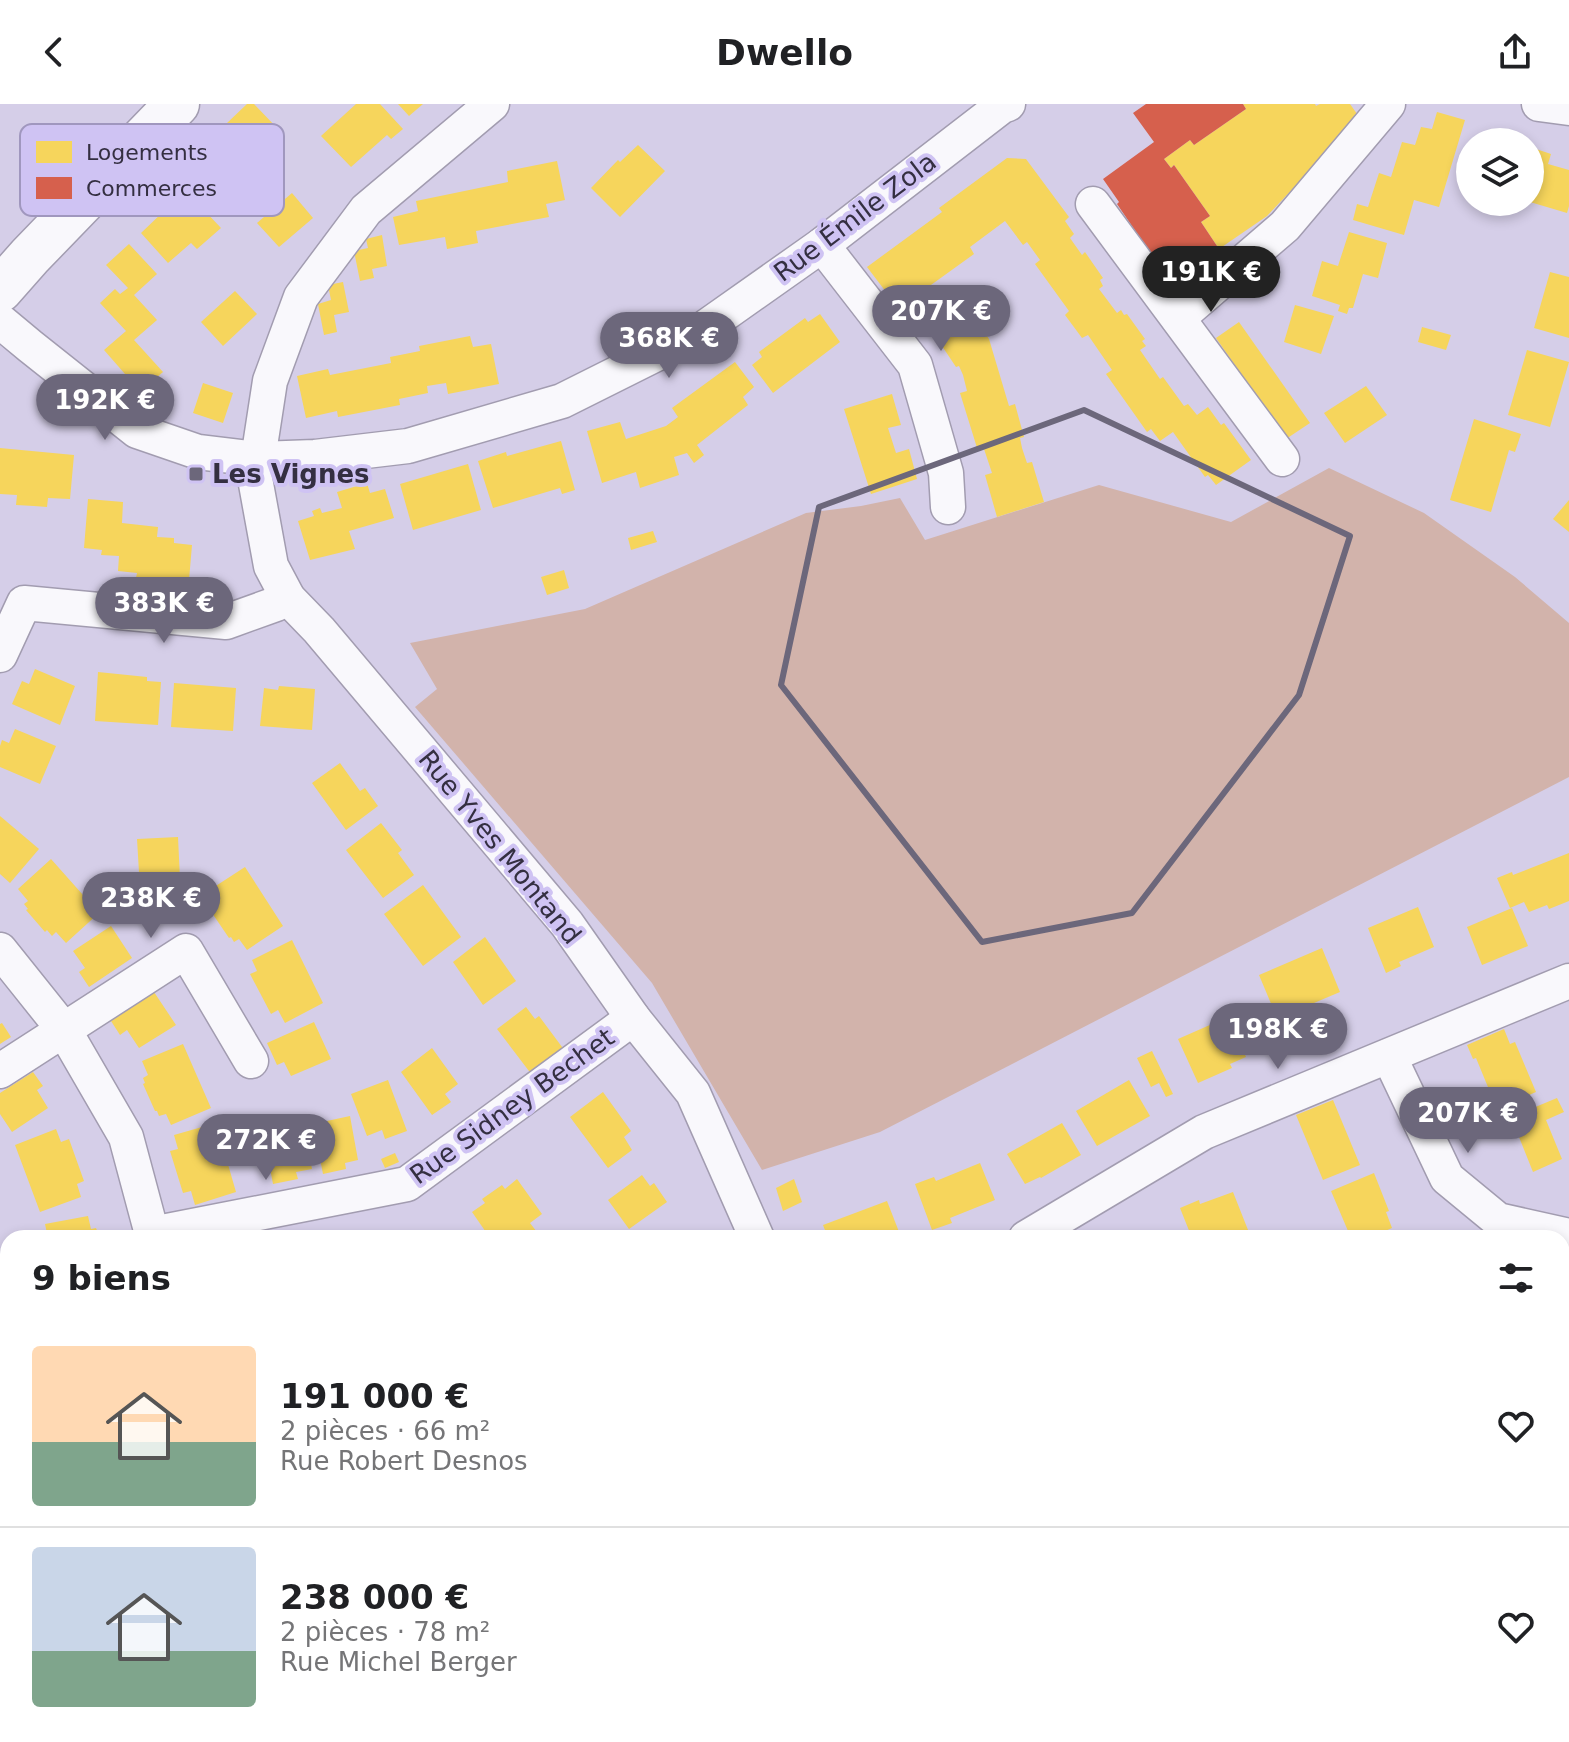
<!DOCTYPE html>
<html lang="fr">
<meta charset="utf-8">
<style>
:root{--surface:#fff;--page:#f2f2f2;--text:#202124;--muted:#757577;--line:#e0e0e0;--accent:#6c677b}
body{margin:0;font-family:"DejaVu Sans",sans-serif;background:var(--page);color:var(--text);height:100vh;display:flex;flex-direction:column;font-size:30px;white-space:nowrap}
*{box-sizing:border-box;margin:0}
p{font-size:26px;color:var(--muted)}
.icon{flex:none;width:44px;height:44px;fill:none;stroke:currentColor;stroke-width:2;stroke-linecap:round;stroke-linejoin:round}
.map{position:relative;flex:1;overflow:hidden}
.sheet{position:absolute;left:0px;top:1126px;width:1570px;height:512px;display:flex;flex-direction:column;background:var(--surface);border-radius:24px 24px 0 0;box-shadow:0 4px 12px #0003}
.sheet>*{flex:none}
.tools{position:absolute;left:1456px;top:24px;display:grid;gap:16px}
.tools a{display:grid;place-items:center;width:88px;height:88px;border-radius:50%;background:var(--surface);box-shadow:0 4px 12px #0003;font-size:40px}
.price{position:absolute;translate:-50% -68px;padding:0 18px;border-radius:28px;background:var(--accent);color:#fff;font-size:26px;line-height:52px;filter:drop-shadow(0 2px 4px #0008)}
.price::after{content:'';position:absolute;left:50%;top:48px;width:24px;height:18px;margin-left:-12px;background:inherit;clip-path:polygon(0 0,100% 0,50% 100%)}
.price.on{background:#222;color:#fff}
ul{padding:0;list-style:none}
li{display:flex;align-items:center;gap:24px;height:200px;padding:0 32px}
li+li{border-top:2px solid var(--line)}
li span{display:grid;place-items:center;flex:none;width:224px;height:160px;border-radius:8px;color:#555}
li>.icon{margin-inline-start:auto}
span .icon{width:96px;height:96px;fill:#fffc;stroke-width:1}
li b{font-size:34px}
h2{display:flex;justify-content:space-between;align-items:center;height:96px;padding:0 32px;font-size:34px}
header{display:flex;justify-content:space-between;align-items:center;height:104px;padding:0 32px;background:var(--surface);font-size:36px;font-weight:600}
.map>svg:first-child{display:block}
.green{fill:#d2b3ab}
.homes{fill:#f6d55c}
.shops{fill:#d6604d}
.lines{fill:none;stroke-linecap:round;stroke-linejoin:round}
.minor-casing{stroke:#a29cb0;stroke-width:37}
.tertiary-casing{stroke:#a29cb0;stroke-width:47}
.minor{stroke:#f9f8fc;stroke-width:34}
.tertiary{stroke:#f9f8fc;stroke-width:44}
.marked{fill:none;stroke:#6c677b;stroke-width:6;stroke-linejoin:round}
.poi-dot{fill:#6c677b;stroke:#cfc3f3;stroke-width:3}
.labels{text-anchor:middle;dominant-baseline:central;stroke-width:8;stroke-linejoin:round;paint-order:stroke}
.street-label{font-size:26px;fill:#342f41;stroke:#cfc3f3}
.poi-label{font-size:26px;font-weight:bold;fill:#342f41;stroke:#cfc3f3;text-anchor:start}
.key{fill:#cfc3f3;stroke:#a097be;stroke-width:2}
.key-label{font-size:22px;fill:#342f41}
</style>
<header><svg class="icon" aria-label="back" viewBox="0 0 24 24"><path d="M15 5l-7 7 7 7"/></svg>Dwello<svg class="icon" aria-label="share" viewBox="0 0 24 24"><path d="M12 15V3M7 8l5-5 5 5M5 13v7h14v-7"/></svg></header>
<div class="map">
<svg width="1569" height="1638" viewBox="0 0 1569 1638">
<rect width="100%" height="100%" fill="#d5cee8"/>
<g class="green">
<polygon points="1329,364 1424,409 1515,473 1569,519 1569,673 880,1028 762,1066 652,879 415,603 437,585 410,539 585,505 806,409 861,402 900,394 925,436 1099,381 1231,418"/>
<polygon points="1562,1138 1569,1140 1569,1289 1562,1285"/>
</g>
<g class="homes">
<polygon points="247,0 254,0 279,26 254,48 260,54 236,75 207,43 231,23 227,19"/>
<polygon points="356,0 380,0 403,25 391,35 387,31 351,63 321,32"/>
<polygon points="398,0 423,0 409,12"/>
<polygon points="1243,0 1315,0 1316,2 1320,0 1350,0 1360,14 1267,112 1219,145 1201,118 1210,112 1174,61 1171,64 1164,55 1190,36 1194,41 1246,5"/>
<polygon points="1437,8 1465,16 1439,103 1414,96 1404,131 1353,116 1357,100 1368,103 1379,69 1391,73 1402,38 1415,41 1421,23 1432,25"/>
<polygon points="638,41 665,67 620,113 591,84 618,56 620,58"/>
<polygon points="1530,43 1551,50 1548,60 1569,66 1569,102 1567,109 1530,98"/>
<polygon points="198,54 226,84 203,105 221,124 197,145 191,139 168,159 141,129 163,108 157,103 182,82 175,74"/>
<polygon points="1007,54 1026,55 1069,113 1065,117 1074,130 1070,134 1082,151 1085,148 1103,174 1100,176 1103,182 1099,185 1117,209 1121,206 1124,211 1127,210 1145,235 1142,237 1146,242 1140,246 1160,275 1163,273 1184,302 1188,300 1197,311 1208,303 1221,321 1224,319 1251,356 1216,381 1208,371 1205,373 1173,328 1160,337 1151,325 1147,328 1106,270 1112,266 1088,231 1082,234 1065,211 1069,207 1035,160 1040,156 1027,138 1023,141 1005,117 970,143 974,150 924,186 932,196 916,207 899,205 867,163 942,108 939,104"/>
<polygon points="557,57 565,96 546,100 549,113 476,127 478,139 447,145 445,133 399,141 393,113 418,107 416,97 508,78 507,67"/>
<polygon points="292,89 313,114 279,143 257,119"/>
<polygon points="1349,128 1387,139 1378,174 1363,170 1353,204 1349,204 1347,210 1338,207 1340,201 1312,192 1322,157 1338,162"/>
<polygon points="382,131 387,162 372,165 374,174 360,177 354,147 368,144 366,135"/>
<polygon points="129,140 157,170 134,191 157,216 134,236 163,268 143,285 134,276 132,278 104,246 126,227 100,199 115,185 120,190 128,184 106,161"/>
<polygon points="1550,168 1569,173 1569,234 1534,224"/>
<polygon points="343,178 349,208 334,211 337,228 324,231 318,200 331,196 328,181"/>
<polygon points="235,187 257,210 223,242 201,218"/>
<polygon points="1295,201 1334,212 1321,250 1284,238"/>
<polygon points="820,210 840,238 773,289 752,261 762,253 759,248 805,214 808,218"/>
<polygon points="972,210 989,235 1009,302 1015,300 1024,333 1020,334 1022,344 1027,359 1032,358 1044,398 997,413 985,371 992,369 984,345 978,347 960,289 967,287 963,271 959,262 956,263 938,236"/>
<polygon points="1239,218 1310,319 1286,335 1216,234"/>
<polygon points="1422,223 1451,231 1446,246 1418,238"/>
<polygon points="470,232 473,243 491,240 499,280 448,290 446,279 427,282 428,289 399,295 400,301 338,313 337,307 306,314 297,272 328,265 330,271 391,259 390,253 420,247 419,242"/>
<polygon points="1527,246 1569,258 1550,323 1508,311"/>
<polygon points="735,258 754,283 743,293 748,301 697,341 704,351 694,359 687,349 674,353 679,371 640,384 636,368 602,379 587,327 620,318 626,335 666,322 678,313 672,304"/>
<polygon points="203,279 233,289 223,319 193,309"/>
<polygon points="1366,282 1387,311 1345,339 1324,309"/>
<polygon points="892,290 901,321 888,324 896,349 909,345 917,375 871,390 844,305"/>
<polygon points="1474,315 1521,330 1515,348 1509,346 1491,408 1450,396"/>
<polygon points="561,337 575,386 562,390 560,384 493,404 478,357 506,348 507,352"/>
<polygon points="0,344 74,351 70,395 48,394 47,403 34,402 16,401 17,391 0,390"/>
<polygon points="468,360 481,406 413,426 400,380"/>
<polygon points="367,379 370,389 385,385 394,414 349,427 355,445 310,456 298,417 314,412 312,407 320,404 322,409 342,404 337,388"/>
<polygon points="88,395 123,398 122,419 158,423 157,433 174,434 174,439 192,441 188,488 154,485 154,475 136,474 137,469 118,467 119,452 101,451 102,446 84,444"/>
<polygon points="1569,396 1569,428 1553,415"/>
<polygon points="653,427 657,438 631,446 628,434"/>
<polygon points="564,466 569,484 547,491 541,473"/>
<polygon points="35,565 75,582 60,621 12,600 22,577 29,580"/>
<polygon points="98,568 147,573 147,577 161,578 158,621 95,617"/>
<polygon points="174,579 236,584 233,627 171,623"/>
<polygon points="279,582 315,585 312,626 260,622 264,584 278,586"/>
<polygon points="15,625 56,642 40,680 0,663 0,642 2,636 9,639"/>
<polygon points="340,659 360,687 365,684 378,702 346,726 312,679"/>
<polygon points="0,712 39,745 10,779 0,770"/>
<polygon points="381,719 402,746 398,749 414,771 383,794 346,746"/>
<polygon points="178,733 180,775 165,776 166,783 140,785 137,735"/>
<polygon points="1569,749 1569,797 1549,805 1547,801 1529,808 1524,798 1510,804 1497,774 1512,768 1513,771"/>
<polygon points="51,755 99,809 66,839 56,828 52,832 47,826 45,828 26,806 28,805 24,800 28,797 18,785"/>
<polygon points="245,763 283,822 247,846 239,835 234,838 231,833 229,834 212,809 215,808 211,802 216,799 208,787"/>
<polygon points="423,781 461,833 423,862 384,810"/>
<polygon points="1418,803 1434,843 1399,858 1401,862 1386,869 1368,824"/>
<polygon points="1512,804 1528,842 1482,861 1467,823"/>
<polygon points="111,822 132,854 89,883 79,868 85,864 73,847"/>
<polygon points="485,833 516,877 483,901 453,858"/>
<polygon points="292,836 323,899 285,919 278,906 271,910 250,870 257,867 252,856"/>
<polygon points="1322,844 1340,888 1295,907 1293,901 1275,909 1259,871"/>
<polygon points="154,888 176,921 139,944 127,926 120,931 111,917"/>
<polygon points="526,903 535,915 539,912 565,947 532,971 497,925"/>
<polygon points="1228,913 1246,953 1230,960 1232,964 1198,979 1178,935"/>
<polygon points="314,918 331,955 291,972 284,958 277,961 267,939"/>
<polygon points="2,919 11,933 0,940 0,920"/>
<polygon points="1504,925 1510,940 1515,938 1536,988 1497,1005 1476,954 1473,955 1467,941"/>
<polygon points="183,940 211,1004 171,1021 166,1010 159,1012 157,1007 155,1007 143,980 145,979 143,974 148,971 142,957"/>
<polygon points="432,944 458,980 445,990 451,998 432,1011 401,968"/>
<polygon points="1152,947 1173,990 1166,993 1159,979 1151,983 1137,954"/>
<polygon points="33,968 43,982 37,986 48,1004 12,1028 0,1010 0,989"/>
<polygon points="388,976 407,1027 385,1035 382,1026 367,1032 351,990"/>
<polygon points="1129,976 1150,1012 1097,1042 1076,1007"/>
<polygon points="603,988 631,1027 624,1033 632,1046 608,1064 570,1013"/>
<polygon points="1557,994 1564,1008 1546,1016 1562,1055 1533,1068 1511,1013"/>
<polygon points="1333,996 1360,1061 1323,1076 1296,1011"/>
<polygon points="350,1012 358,1056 345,1059 346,1065 323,1070 313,1020"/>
<polygon points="216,1019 236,1088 195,1101 191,1087 183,1089 170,1047 178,1045 174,1031"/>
<polygon points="1062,1019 1081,1051 1041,1074 1040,1073 1025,1080 1007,1050"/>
<polygon points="303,1021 312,1065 296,1068 298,1075 273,1080 263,1029"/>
<polygon points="56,1025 61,1038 69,1035 84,1077 77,1080 81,1093 40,1108 15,1041"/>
<polygon points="395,1049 399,1058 385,1064 381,1055"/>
<polygon points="980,1059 995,1096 950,1114 952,1119 932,1126 915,1080 934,1073 936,1077"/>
<polygon points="1374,1069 1389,1107 1386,1108 1392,1124 1369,1134 1351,1134 1331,1087"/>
<polygon points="642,1071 650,1082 654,1079 667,1098 629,1125 608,1096"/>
<polygon points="517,1075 542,1110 530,1119 540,1132 537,1134 490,1134 472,1108 485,1099 482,1095 502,1081 505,1085"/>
<polygon points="794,1075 802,1098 783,1107 776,1084"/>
<polygon points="1233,1088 1250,1131 1242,1134 1192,1134 1180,1104 1199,1096 1200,1100"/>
<polygon points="887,1097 901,1133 828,1134 823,1121"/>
<polygon points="88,1112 91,1125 96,1124 100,1134 48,1134 45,1120"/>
<rect x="0" y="1321" width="8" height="43"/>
<polygon points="1565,1393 1569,1394 1569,1424 1564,1437 1562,1436 1562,1400"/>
<rect x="0" y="1480" width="4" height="36"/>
<polygon points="1569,1527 1569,1567 1562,1568 1562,1528"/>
<polygon points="0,1613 8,1613 8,1630 13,1630 13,1638 0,1638"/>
<rect x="26" y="1630" width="38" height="8"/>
<rect x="77" y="1630" width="39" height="8"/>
<rect x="129" y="1630" width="37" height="8"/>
<polygon points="180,1630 218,1630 219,1638 180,1638"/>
<rect x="231" y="1630" width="39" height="8"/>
<rect x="283" y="1630" width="38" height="8"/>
<rect x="336" y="1630" width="76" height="8"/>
<polygon points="465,1630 508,1630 510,1638 467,1638"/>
<polygon points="548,1630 610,1630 590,1638 551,1638"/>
<polygon points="1047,1630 1093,1630 1096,1638 1046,1638 1044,1631"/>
<polygon points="1169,1630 1199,1630 1202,1638 1149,1638"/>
<polygon points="1227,1630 1308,1630 1308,1631 1301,1633 1303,1638 1230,1638"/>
</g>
<polygon class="shops" points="1146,0 1243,0 1246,5 1194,41 1190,36 1164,55 1171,64 1174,61 1210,112 1201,118 1219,145 1175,175 1157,149 1153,153 1117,100 1119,98 1103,75 1154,38 1133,9"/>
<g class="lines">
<defs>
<g id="minor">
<polyline points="492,0 366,106 301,193 270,277 258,355 254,369 271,462 288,494 319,526 567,820 633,914 693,989 757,1134"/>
<polyline points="1539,0 1569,4"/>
<polyline points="1093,100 1282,355"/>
<polyline points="822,141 915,261 946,369 948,403"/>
<polyline points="1178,214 1285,122 1388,0"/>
<polyline points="0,217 30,242 137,327 198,348 258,355 315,353 408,342 562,297 696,230 822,141 1002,2 1008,0"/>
<polyline points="0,551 24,499 226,518 276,500 288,494"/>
<polyline points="0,846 64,926 126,1033 152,1130 407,1080 633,914"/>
<polyline points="1389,952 1447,1074 1498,1116 1569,1132"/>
<polyline points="0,967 186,847 251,957"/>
<polyline points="1026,1134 1204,1028 1569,877"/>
<polyline points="0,1418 8,1418"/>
<polyline points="1562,1483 1569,1482"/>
<polyline points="758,1630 761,1638"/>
</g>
<polyline id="tertiary" points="0,186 30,152 177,0"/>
</defs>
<use href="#minor" class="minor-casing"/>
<use href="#tertiary" class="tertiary-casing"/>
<use href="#minor" class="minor"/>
<use href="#tertiary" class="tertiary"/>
</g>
<path class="marked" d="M1084,306L1350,432L1299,591L1132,809L982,838L781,581L819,403Z"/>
<rect class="poi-dot" x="188" y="362" width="16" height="16" rx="4"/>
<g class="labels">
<g class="street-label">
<text transform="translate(855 113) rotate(-37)">Rue Émile Zola</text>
<text transform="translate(500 743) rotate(51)">Rue Yves Montand</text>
<text transform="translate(512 1002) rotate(-36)">Rue Sidney Bechet</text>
</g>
<g class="poi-label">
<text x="212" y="370">Les Vignes</text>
</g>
</g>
<rect x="20" y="20" width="264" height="92" rx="12" class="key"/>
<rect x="36" y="37" width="36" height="22" fill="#f6d55c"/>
<rect x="36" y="73" width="36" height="22" fill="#d6604d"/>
<g class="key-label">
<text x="86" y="56">Logements</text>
<text x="86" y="92">Commerces</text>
</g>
</svg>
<div class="tools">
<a><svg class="icon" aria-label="layers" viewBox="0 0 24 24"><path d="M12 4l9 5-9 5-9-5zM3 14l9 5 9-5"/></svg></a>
</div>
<b class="price on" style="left:1211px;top:210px">191K €</b>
<b class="price" style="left:941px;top:249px">207K €</b>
<b class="price" style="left:669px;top:276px">368K €</b>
<b class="price" style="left:105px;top:338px">192K €</b>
<b class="price" style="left:164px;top:541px">383K €</b>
<b class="price" style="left:151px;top:836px">238K €</b>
<b class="price" style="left:1278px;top:967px">198K €</b>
<b class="price" style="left:1468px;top:1051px">207K €</b>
<b class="price" style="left:266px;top:1078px">272K €</b>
<section class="sheet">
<h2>9 biens<svg class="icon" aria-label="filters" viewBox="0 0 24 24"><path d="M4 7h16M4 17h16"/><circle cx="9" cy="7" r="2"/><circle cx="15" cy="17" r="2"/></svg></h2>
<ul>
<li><span style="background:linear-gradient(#ffd9b3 60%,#7fa58c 0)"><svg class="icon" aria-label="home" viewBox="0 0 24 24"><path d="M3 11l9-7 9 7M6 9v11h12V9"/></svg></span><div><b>191 000 €</b><p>2 pièces · 66 m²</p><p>Rue Robert Desnos</p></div><svg class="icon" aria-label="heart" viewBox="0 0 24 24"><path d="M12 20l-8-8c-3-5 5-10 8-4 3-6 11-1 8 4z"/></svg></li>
<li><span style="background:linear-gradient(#c9d6e8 65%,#7fa58c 0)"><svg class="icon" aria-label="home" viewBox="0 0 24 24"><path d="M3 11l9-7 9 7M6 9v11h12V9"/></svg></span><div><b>238 000 €</b><p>2 pièces · 78 m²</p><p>Rue Michel Berger</p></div><svg class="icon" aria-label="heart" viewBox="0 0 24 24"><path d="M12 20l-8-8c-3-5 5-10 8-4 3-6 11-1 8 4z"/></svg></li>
</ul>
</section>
</div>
